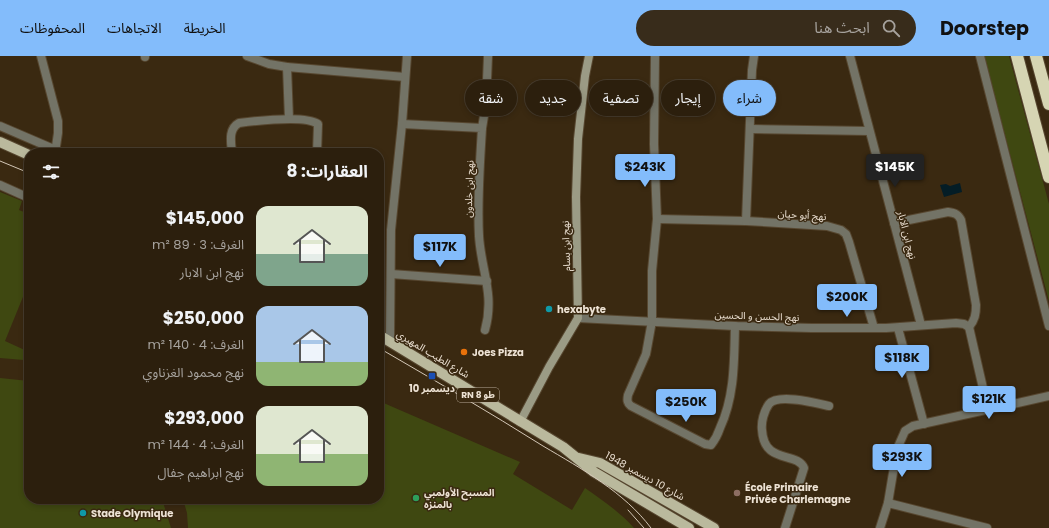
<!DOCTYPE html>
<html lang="ar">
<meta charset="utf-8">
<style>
:root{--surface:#2c1f0d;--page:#382c1b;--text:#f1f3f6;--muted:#a6a29d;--line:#483d2e;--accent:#83bcfb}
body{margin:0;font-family:Poppins,"Noto Sans Arabic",sans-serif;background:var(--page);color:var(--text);direction:rtl;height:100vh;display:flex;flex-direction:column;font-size:15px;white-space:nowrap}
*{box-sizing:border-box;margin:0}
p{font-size:13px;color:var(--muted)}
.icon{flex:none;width:22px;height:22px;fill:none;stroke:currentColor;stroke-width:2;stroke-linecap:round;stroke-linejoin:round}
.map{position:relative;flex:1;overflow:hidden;direction:ltr}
.drawer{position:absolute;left:24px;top:92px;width:360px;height:356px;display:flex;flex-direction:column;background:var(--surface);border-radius:16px;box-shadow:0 2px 6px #0003,0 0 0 1px var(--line);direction:rtl}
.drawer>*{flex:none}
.banner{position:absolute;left:396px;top:24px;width:380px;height:36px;direction:rtl;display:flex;gap:8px}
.price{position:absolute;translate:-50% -34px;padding:0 9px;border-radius:4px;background:var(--accent);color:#111;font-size:13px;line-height:26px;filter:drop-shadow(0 1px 2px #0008)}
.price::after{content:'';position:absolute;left:50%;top:24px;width:12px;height:9px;margin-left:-6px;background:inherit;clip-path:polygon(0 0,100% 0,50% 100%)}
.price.on{background:#222;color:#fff}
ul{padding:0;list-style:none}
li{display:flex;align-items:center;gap:12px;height:100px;padding:0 16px}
li span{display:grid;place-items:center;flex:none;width:112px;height:80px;border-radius:12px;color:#555}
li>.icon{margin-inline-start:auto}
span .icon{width:48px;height:48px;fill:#fffc;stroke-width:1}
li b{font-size:17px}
h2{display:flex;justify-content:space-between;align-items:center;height:48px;padding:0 16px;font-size:17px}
.pill{padding:0 14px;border-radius:18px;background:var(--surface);box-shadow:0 2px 6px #0003,0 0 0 1px var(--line);font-size:14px;line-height:36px}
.pill.on{background:var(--accent);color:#111}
header{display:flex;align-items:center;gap:24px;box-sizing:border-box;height:56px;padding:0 20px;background:var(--accent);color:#111}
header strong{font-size:19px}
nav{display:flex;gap:22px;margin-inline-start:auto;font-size:14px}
.search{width:280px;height:36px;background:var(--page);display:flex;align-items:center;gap:10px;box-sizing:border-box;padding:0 14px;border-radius:22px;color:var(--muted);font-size:15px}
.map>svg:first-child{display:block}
.green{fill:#3f4811}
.water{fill:#041d26}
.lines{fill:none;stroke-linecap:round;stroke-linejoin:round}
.street-casing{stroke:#574730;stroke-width:10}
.secondary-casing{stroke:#574730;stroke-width:10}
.primary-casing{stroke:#574730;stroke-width:12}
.highway-casing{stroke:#574730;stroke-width:14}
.street{stroke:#737366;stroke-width:8}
.secondary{stroke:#9b9b85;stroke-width:8}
.primary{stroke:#bab99d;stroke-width:10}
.highway{stroke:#d6d5b3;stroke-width:12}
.tram{stroke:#d2c6b6;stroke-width:1}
.culture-dot{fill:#0f9aa8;stroke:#3a2911;stroke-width:1.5}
.food-dot{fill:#e8710a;stroke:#3a2911;stroke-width:1.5}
.transit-dot{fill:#1a4fb4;stroke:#3a2911;stroke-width:1.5}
.education-dot{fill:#8d6e63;stroke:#3a2911;stroke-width:1.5}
.leisure-dot{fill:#2e9e5b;stroke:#3a2911;stroke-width:1.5}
.labels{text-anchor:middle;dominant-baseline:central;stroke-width:3;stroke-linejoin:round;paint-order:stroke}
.shield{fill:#3a2911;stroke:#b7aa9a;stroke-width:1}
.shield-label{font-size:9px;font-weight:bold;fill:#ede2d4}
.street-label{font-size:10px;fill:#ede2d4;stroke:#3a2911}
.poi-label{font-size:10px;font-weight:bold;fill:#ede2d4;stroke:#3a2911;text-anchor:start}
</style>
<header>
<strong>Doorstep</strong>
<div class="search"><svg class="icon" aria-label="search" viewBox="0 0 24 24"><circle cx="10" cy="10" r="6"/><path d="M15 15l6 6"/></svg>ابحث هنا</div>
<nav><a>الخريطة</a><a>الاتجاهات</a><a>المحفوظات</a></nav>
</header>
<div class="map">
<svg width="1049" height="472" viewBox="0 0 1049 472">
<rect width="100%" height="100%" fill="#3a2911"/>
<g class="green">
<polygon points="984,0 1009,0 1049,148 1049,245"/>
<polygon points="0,136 22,145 19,154 29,158 29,226 5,285 29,296 29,301 24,304 0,302"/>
<polygon points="0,322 29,325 29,443 162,443 171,472 0,472"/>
<path d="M379,345L520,406L513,418L572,454L585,432C602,444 620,456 634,472H188L187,457L183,443H379Z"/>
</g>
<polygon class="water" points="960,127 962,136 944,141 940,129 946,128 950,130"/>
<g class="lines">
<defs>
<g id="street">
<polyline points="41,0 58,65 58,77 55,97"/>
<polyline points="247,0 269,8 287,11 405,21"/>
<path d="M655,0L654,88L657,163L652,215V265L646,298L628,339C627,344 627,347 631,350L705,388L711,389C715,384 718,378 720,372C735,340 734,304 735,270"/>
<polyline points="850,0 921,269"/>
<polyline points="980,0 1049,270"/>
<polyline points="145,1 145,0"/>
<polyline points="287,11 289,63"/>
<path d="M402,68L482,72C480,107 477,144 479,180C481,214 495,238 485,274"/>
<polyline points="0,70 56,94"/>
<polyline points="482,72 486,48 488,0"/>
<polyline points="750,73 869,75"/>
<path d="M232,97C231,86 228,73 239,67C255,65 306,59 318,68L317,97"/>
<polyline points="0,129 29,142"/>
<polyline points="657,163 746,165 827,170 841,174 846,178 849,186 874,272"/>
<polyline points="746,165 752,14 754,0"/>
<polyline points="391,218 487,225"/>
<path d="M578,262L735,270L812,272H886L956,267L964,268L969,271C975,264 976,258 976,249L961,164C958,158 955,157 948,156L894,167"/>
<polyline points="969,271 988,354"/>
<polyline points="898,272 924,368"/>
<polyline points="390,286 391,174 402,68 407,0"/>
<polyline points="888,447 987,472"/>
<path d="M785,472L804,412C797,395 764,409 762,374C761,366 764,355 769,348C778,337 816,347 829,350"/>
<polyline points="880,472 888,447 897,393 905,375 913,370 1049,340"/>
</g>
<polyline id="secondary" points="520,366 549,311 578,262 576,141 578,83 585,20 589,0"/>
<g id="primary">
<polyline points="0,86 29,99"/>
<polyline points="379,279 563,391 594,416 689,472"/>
<polyline points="579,402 600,407 714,472"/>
</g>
<g id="highway">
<polyline points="1017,0 1049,121"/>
<polyline points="1036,0 1049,48"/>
</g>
</defs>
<use href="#street" class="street-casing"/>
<use href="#secondary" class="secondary-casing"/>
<use href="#primary" class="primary-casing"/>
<use href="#highway" class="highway-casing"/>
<use href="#street" class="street"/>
<use href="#secondary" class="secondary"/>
<use href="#primary" class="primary"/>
<use href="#highway" class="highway"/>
<g class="tram">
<polyline points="0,105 29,117"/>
<path d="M379,292C434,324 489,356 543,390C582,413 624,436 651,472"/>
<polyline points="628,454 644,472"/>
</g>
</g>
<g class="culture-dot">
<circle cx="549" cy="253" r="4"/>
<circle cx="83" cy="457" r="4"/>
</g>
<circle class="food-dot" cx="464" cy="296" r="4"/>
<rect class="transit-dot" x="428" y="316" width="8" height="8" rx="2"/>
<circle class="education-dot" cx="737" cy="437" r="4"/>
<circle class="leisure-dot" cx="416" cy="442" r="4"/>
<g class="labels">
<rect class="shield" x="457" y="332" width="42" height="14" rx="3"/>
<g class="shield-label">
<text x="478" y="339">RN 8 طو</text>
</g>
<g class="street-label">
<text transform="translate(469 133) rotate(-88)">نهج ابن خلدون</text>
<text transform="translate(802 159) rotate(4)">نهج أبو حيان</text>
<text transform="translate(907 179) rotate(76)">نهج ابن الابار</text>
<text transform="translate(566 190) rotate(-92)">نهج ابن بسام</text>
<text transform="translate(757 260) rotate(2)">نهج الحسن و الحسين</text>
<text transform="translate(433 298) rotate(31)">شارع الطيب المهيري</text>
<text transform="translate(645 420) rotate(29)">شارع 10 ديسمبر 1948</text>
</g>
<g class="poi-label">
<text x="557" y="253">hexabyte</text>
<text x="472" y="296">Joes Pizza</text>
<text x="432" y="332" text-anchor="middle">10 ديسمبر</text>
<text x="745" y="431">École Primaire<tspan x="745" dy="12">Privée Charlemagne</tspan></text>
<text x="424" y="436">المسبح الأولمبي<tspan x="424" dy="12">بالمنزه</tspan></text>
<text x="91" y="457">Stade Olymique</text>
</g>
</g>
</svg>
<b class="price" style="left:645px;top:132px">$243K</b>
<b class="price on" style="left:895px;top:132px">$145K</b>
<b class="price" style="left:440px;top:212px">$117K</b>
<b class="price" style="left:847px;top:262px">$200K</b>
<b class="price" style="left:902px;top:323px">$118K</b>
<b class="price" style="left:989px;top:364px">$121K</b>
<b class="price" style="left:686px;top:367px">$250K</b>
<b class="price" style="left:902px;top:422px">$293K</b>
<div class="banner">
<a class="pill on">شراء</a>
<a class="pill">إيجار</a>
<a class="pill">تصفية</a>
<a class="pill">جديد</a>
<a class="pill">شقة</a>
</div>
<section class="drawer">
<h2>العقارات: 8<svg class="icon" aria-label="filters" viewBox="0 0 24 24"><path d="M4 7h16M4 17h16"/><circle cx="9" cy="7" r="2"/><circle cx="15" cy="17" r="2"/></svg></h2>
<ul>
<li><span style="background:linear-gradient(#dfe7d0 60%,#7fa58c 0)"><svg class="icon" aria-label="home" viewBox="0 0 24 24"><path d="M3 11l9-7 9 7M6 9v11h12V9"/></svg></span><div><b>$145,000</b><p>الغرف: 3 · 89 m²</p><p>نهج ابن الابار</p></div></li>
<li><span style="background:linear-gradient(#a9c7e8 70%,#8fb573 0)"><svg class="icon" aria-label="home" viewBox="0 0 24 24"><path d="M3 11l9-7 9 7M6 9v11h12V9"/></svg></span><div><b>$250,000</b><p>الغرف: 4 · 140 m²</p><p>نهج محمود الغزناوي</p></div></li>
<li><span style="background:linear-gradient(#dfe7d0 60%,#8fb573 0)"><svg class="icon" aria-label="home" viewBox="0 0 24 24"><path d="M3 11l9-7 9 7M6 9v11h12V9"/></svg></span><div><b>$293,000</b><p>الغرف: 4 · 144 m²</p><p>نهج ابراهيم جفال</p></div></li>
</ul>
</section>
</div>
